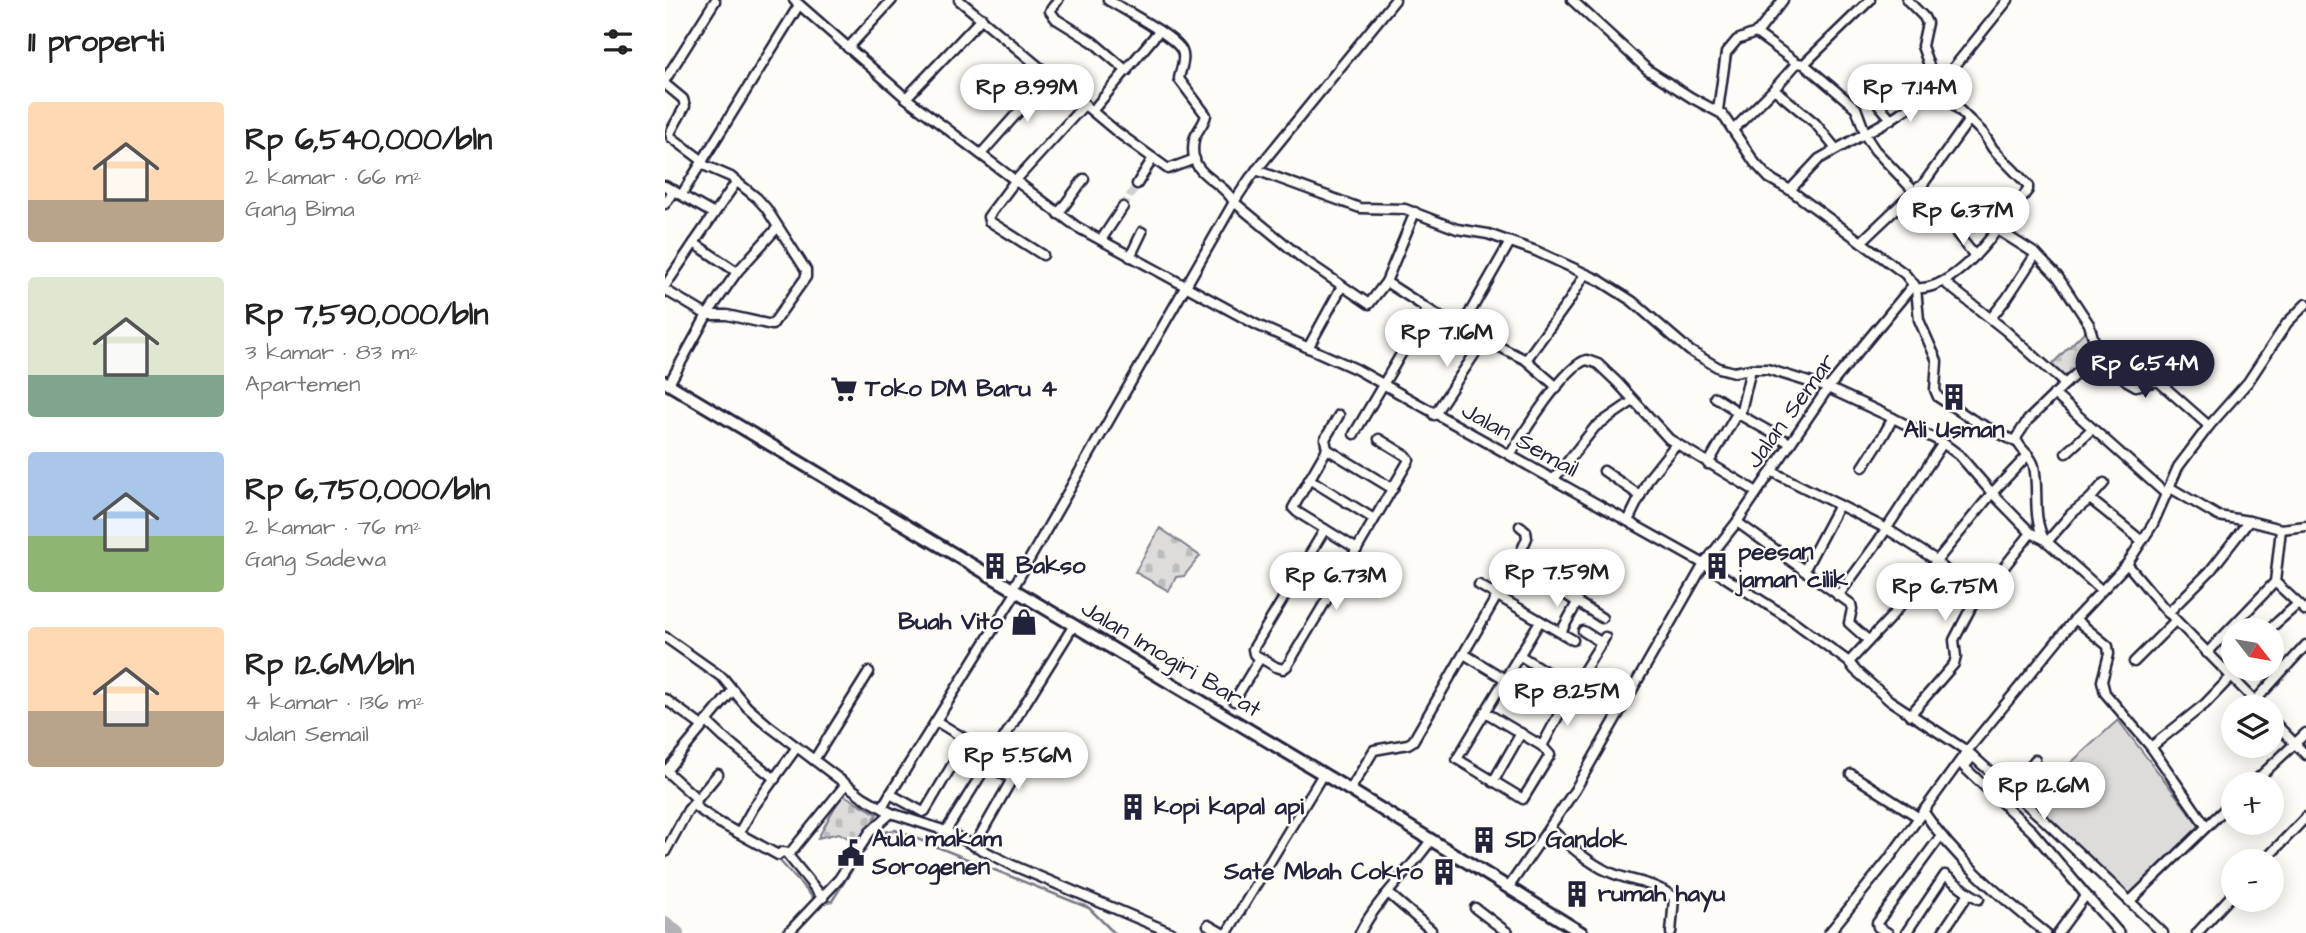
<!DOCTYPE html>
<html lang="id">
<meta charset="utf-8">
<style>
:root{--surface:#fff;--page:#f2f2f2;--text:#222;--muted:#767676;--accent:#22223b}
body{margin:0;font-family:"Architects Daughter",sans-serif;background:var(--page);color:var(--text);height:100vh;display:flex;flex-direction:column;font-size:26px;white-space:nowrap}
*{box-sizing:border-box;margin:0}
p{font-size:23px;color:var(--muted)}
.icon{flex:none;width:38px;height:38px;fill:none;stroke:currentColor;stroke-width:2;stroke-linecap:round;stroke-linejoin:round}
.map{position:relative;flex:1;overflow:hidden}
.drawer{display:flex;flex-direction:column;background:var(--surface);width:665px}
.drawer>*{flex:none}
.needle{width:46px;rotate:121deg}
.fabs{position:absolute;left:1556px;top:618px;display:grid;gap:14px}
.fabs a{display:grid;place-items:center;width:63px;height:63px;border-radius:50%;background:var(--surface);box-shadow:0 4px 18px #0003;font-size:35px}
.price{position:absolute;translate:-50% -60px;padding:0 16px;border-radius:24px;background:#fff;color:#222;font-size:23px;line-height:46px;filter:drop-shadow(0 2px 4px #0008)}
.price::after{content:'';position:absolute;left:50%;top:42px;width:21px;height:16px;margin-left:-10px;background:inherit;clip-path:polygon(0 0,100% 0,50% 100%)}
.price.selected{background:var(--accent);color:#fff}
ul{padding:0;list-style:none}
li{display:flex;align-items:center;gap:21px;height:175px;padding:0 28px}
li span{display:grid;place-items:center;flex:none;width:196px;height:140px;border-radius:7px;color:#555}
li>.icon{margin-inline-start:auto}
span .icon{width:84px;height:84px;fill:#fffc;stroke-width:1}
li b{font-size:30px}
h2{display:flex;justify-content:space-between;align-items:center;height:84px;padding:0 28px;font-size:30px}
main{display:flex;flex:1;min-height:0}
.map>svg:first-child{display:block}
.cemetery{fill:url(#cemetery-stones);stroke:#807f8b;stroke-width:2}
.garden{fill:#dddcdb;stroke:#807f8b;stroke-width:2}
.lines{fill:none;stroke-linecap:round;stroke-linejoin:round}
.stream{stroke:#787885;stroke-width:2.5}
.river{stroke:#b2b2b7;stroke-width:14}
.minor-tunnel{stroke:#d1d0d1;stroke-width:8;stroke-dasharray:8 4;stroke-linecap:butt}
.minor-casing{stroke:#22223b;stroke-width:13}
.secondary-casing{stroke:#22223b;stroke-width:16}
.minor{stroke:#fdfcf7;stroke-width:8}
.secondary{stroke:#fdfcf7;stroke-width:10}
.labels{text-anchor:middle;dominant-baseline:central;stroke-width:5;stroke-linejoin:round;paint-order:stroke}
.poi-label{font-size:24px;font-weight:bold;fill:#22223b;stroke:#fdfcf7;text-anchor:start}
.street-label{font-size:24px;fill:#22223b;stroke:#fdfcf7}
</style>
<main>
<section class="drawer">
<h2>11 properti<svg class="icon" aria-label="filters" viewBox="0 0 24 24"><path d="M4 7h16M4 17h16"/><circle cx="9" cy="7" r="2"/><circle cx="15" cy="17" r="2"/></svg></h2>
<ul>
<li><span style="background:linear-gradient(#ffd9b3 70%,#b9a48a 0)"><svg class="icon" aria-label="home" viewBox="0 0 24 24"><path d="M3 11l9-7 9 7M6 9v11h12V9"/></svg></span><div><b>Rp 6,540,000/bln</b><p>2 kamar · 66 m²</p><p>Gang Bima</p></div></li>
<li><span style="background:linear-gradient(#dfe7d0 70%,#7fa58c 0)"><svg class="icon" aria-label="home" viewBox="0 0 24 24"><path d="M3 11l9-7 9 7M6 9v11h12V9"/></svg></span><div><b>Rp 7,590,000/bln</b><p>3 kamar · 83 m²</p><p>Apartemen</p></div></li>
<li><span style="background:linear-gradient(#a9c7e8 60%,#8fb573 0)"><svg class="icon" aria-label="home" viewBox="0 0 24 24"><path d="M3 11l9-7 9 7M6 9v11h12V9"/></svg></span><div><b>Rp 6,750,000/bln</b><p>2 kamar · 76 m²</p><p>Gang Sadewa</p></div></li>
<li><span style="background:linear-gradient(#ffd9b3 60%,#b9a48a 0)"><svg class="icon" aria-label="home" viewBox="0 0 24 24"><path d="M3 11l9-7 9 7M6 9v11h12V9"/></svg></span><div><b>Rp 12.6M/bln</b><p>4 kamar · 136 m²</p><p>Jalan Semail</p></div></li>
</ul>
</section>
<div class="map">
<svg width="1641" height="933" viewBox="0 0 1641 933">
<defs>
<pattern id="cemetery-stones" width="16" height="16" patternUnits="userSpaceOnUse" patternTransform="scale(1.75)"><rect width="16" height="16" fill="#dddcdb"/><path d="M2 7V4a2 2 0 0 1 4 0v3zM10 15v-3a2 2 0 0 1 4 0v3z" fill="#bdbcbd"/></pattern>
</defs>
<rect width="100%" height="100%" fill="#fdfcf7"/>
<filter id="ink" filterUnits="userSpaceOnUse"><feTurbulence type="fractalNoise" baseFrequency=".0143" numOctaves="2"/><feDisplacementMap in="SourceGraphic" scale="14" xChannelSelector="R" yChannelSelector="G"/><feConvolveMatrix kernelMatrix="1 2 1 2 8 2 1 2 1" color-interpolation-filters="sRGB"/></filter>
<g filter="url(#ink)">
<g class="cemetery">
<polygon points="1420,331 1429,355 1400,382 1383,368"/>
<polygon points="495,528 535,556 519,576 511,577 504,591 470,572"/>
<polygon points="177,794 212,814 195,845 174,833 153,838"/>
</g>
<polygon class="garden" points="1453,720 1536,828 1464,895 1365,800"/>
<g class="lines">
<polyline class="stream" points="98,851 115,861 153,903 167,901 210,834 230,830 424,908 449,933"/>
<polyline class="river" points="0,923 12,933"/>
<polyline class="minor-tunnel" points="458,207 472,184"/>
<defs>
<g id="minor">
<polyline points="129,0 241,98 412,227 592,325 691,369 1039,564 1128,621 1184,662 1190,670 1224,700 1302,751 1380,821 1498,933"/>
<polyline points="294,0 452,132 503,169 530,159"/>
<polyline points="393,0 385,11 391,19 428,42 462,71"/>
<path d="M443,0C459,10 510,36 517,51C521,60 515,70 514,79L541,115C539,125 531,131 529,140C522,177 555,177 569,202L638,259L704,304L721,282L780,320L861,360L892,387"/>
<path d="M907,0L983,70L1027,98L1057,114L1090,163L1104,178L1125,190L1240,274L1251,288C1293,292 1339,220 1363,190V185L1328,149L1318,133L1272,88L1257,46L1262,23L1259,17L1242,0"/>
<polyline points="1091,33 1132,63 1139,64 1191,108 1202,138 1210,150 1249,191"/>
<polyline points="183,48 227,0"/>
<polyline points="1139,64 1205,0"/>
<polyline points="0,80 50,1"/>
<polyline points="1195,82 1226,119"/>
<polyline points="0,84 18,99 20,106 5,133 6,137 38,161"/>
<polyline points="1109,89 1150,123 1171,149"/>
<polyline points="241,98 317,18"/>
<polyline points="428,110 494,31"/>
<polyline points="1053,110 1061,53 1072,40 1093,32 1118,0"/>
<polyline points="1068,130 1109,89 1132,63"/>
<polyline points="316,154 386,75"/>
<polyline points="591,170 695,208 740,209 792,229 823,234 871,251 934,280 967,301 1025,351 1054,368 1069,372 1086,369 1102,369 1163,388 1228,418 1278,443 1294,455 1327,493 1366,533 1379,539 1436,590"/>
<polyline points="472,184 488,158"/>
<polyline points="0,186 49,214 29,243 72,272"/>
<polyline points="1256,187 1304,120"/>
<polyline points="1125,190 1154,159 1226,119 1272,88 1343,0"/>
<polyline points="17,194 134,5"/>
<polyline points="0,204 9,190"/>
<polyline points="49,214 72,181"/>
<polyline points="393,214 419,179"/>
<polyline points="1333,230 1371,254 1393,277 1424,324 1433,354 1462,381 1471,386 1493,381 1544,426"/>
<polyline points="436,240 458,207"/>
<polyline points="1196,242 1254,187 1310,256"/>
<polyline points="378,255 324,221 323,217 350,181 420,104"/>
<polyline points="465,257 477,232"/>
<polyline points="721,282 750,212"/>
<path d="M1279,282L1340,330L1400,384L1363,420L1351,438C1354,450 1366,454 1369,466C1374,490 1367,517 1379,539"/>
<polyline points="0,286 29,243"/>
<polyline points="1251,288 1254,320 1272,361 1270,390 1273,397 1308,420 1351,442"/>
<polyline points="0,290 42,315 62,315 107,325 141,277 141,270 101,208 92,198 66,177 36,164"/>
<polyline points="1326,318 1342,298 1371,254"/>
<polyline points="796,328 845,242"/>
<polyline points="643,348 677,286"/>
<polyline points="861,360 904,301 920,274"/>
<polyline points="4,384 42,315 72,272 112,228"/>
<polyline points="1400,384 1433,354"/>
<polyline points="1389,394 1501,494"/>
<polyline points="1050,397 1067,408 1073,415"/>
<polyline points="769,415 819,340"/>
<polyline points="1075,415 1086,369"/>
<polyline points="689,434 762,310"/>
<polyline points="662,449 660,439 674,415"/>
<polyline points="1401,453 1427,429"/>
<path d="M845,455C857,435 901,364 922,360L933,364L952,382L1004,439L1092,492"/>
<polyline points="1043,464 1071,415 1075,415 1125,443"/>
<polyline points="1198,467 1218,436 1228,418"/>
<polyline points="939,471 974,495"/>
<polyline points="1106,471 1222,529 1271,560"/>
<polyline points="644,479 709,519"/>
<polyline points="888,480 930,427 968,401"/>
<polyline points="1504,487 1553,516 1584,521 1616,529 1641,526"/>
<polyline points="1425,499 1439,483"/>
<polyline points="963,521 984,478 1011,444"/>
<polyline points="1072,522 1186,604 1187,609 1184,623 1203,640"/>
<polyline points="660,529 588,649 589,654 611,667 618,669 622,666 692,549 632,512 628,508 662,449 728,489"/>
<polyline points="1616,529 1610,582 1641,611"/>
<polyline points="1382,542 1406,514 1425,499 1477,541"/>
<polyline points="692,549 744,460 740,455 714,439"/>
<polyline points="1270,561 1312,596 1317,595 1366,533"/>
<polyline points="851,563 937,618"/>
<polyline points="1462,564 1498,607 1596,707"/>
<polyline points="1139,571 1174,505"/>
<polyline points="814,585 908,640"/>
<polyline points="348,588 569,202 585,178 730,0"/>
<polyline points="1173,596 1214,540 1278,443"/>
<polyline points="1503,613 1545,571 1584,521"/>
<polyline points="1410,619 1443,646 1444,654 1437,681 1440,693 1486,747 1541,826"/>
<polyline points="875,621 792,759 858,799 885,755 877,746 908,688 940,637"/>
<polyline points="1609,625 1633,604"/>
<polyline points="918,631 937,643"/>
<polyline points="896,632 913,601"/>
<polyline points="0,637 58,678 82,707 104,726 198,797 226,813 281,831 347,865 507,933"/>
<polyline points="1542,653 1610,582"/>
<polyline points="799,654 868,696 873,696 886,675 854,655"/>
<polyline points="1184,662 1225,618 1327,493 1363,455"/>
<polyline points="1469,662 1510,621"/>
<polyline points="886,675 908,688"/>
<polyline points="0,699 37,726"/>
<polyline points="569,701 595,658"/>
<polyline points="1590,701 1641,645"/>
<polyline points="820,712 877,746"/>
<polyline points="1245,715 1289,664 1291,657 1289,640 1312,596"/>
<polyline points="1606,719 1641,755"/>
<polyline points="41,721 59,738 110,779"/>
<polyline points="1486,747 1540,704 1565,678"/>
<polyline points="1308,756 1299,767 1368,832 1421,895"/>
<polyline points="149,760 204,672"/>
<polyline points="322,765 347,779 364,750"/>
<polyline points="0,770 1,771 68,690"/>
<polyline points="1,771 30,797 32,808 53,822 113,855 117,852 125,853 181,784"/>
<polyline points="1186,774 1253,817"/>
<polyline points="828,782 856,733"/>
<polyline points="1587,784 1641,733"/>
<polyline points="685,790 709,750 743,744 748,741 851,563 862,538 861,531 855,526"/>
<polyline points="1346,791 1370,760"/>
<polyline points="225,794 258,812 260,811 302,740 271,721"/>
<polyline points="219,804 352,591"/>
<path d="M1258,811C1291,860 1335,896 1381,933"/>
<path d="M884,828C902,843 921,861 942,871C964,882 990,881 1009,898L1006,933"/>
<polyline points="281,831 409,625"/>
<polyline points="74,833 88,808 132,747"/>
<polyline points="309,846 347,779"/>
<polyline points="0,852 23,810 53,774"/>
<polyline points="122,854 158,898"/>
<polyline points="1599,861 1641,817"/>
<polyline points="843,888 910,790 1039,564 1072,522 1163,388 1249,284"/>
<polyline points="723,893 766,930"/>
<polyline points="1465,901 1568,801"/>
<polyline points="810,908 843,933"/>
<polyline points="543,925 557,933"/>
<polyline points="123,933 174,879 205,832 226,813"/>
<polyline points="562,933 658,774"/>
<path d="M695,933C713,898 744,872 766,840"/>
<polyline points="1164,933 1223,860 1302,751 1410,619 1462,564 1488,524 1513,467 1544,426 1583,382 1622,323 1641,304"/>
<polyline points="1223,933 1213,927 1212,923 1275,837"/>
<polyline points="1241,933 1280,875 1304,893"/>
<polyline points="1277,933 1304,893 1314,899"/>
<polyline points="1393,933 1421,895 1454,933"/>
<polyline points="1532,933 1568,894"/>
</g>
<polyline id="secondary" points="0,382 685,790 917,933"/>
</defs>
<use href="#minor" class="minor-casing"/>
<use href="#secondary" class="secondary-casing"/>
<use href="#minor" class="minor"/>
<use href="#secondary" class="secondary"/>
</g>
</g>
<defs>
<symbol id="supermarket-bare" viewBox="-9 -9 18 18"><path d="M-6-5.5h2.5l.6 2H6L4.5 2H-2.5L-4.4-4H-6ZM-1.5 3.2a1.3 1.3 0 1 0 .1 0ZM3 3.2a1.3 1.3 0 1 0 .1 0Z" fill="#22223b" stroke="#fdfcf7" stroke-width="2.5" paint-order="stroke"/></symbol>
<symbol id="building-bare" viewBox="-9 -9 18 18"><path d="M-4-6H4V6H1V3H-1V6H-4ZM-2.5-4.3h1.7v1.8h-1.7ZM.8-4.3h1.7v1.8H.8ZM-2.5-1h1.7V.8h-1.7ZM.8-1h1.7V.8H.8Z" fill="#22223b" stroke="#fdfcf7" stroke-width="2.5" paint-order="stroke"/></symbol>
<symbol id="shop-bare" viewBox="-9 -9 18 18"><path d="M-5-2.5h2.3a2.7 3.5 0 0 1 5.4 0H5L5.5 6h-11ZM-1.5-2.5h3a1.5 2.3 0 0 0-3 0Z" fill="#22223b" stroke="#fdfcf7" stroke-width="2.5" paint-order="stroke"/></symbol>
<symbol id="civic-bare" viewBox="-9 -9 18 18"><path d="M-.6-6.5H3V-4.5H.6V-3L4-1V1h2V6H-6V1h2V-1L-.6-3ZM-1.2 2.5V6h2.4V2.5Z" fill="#22223b" stroke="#fdfcf7" stroke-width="2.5" paint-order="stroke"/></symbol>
</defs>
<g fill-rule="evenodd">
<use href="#supermarket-bare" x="160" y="370" width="38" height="38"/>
<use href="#building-bare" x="1270" y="378" width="38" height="38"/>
<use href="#building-bare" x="311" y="547" width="38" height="38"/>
<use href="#building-bare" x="1033" y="547" width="38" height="38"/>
<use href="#shop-bare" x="340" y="603" width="38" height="38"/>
<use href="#building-bare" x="449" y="788" width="38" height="38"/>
<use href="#building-bare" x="800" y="821" width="38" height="38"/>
<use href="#civic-bare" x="167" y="834" width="38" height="38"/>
<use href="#building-bare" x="760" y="853" width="38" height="38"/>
<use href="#building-bare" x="893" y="875" width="38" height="38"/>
</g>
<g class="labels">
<g class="poi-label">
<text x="200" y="389">Toko DM Baru 4</text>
<text x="1289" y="430" text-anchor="middle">Ali Usman</text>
<text x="1073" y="552">peesan<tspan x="1073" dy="28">jaman cilik</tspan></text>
<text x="351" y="566">Bakso</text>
<text x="338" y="622" text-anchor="end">Buah Vito</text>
<text x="489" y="807">kopi kapal api</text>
<text x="207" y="839">Aula makam<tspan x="207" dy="28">Sorogenen</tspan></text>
<text x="840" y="840">SD Gandok</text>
<text x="758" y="872" text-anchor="end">Sate Mbah Cokro</text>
<text x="933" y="894">rumah hayu</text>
</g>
<g class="street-label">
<text transform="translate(1126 411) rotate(-54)">Jalan Semar</text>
<text transform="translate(855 440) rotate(29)">Jalan Semail</text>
<text transform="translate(506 659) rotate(31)">Jalan Imogiri Barat</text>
</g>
</g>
</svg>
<div class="fabs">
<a><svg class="needle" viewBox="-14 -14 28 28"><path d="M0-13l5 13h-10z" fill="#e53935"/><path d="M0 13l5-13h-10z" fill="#767676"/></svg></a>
<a><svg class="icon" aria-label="layers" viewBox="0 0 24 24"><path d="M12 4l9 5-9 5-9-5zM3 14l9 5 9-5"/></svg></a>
<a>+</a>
<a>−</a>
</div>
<b class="price" style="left:362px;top:124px">Rp 8.99M</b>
<b class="price" style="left:1245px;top:124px">Rp 7.14M</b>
<b class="price" style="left:1298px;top:247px">Rp 6.37M</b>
<b class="price" style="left:782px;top:369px">Rp 7.16M</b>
<b class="price selected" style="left:1480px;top:400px">Rp 6.54M</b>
<b class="price" style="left:892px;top:609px">Rp 7.59M</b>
<b class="price" style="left:671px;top:612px">Rp 6.73M</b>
<b class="price" style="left:1280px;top:623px">Rp 6.75M</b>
<b class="price" style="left:902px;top:728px">Rp 8.25M</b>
<b class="price" style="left:353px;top:792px">Rp 5.56M</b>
<b class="price" style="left:1379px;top:822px">Rp 12.6M</b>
</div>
</main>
